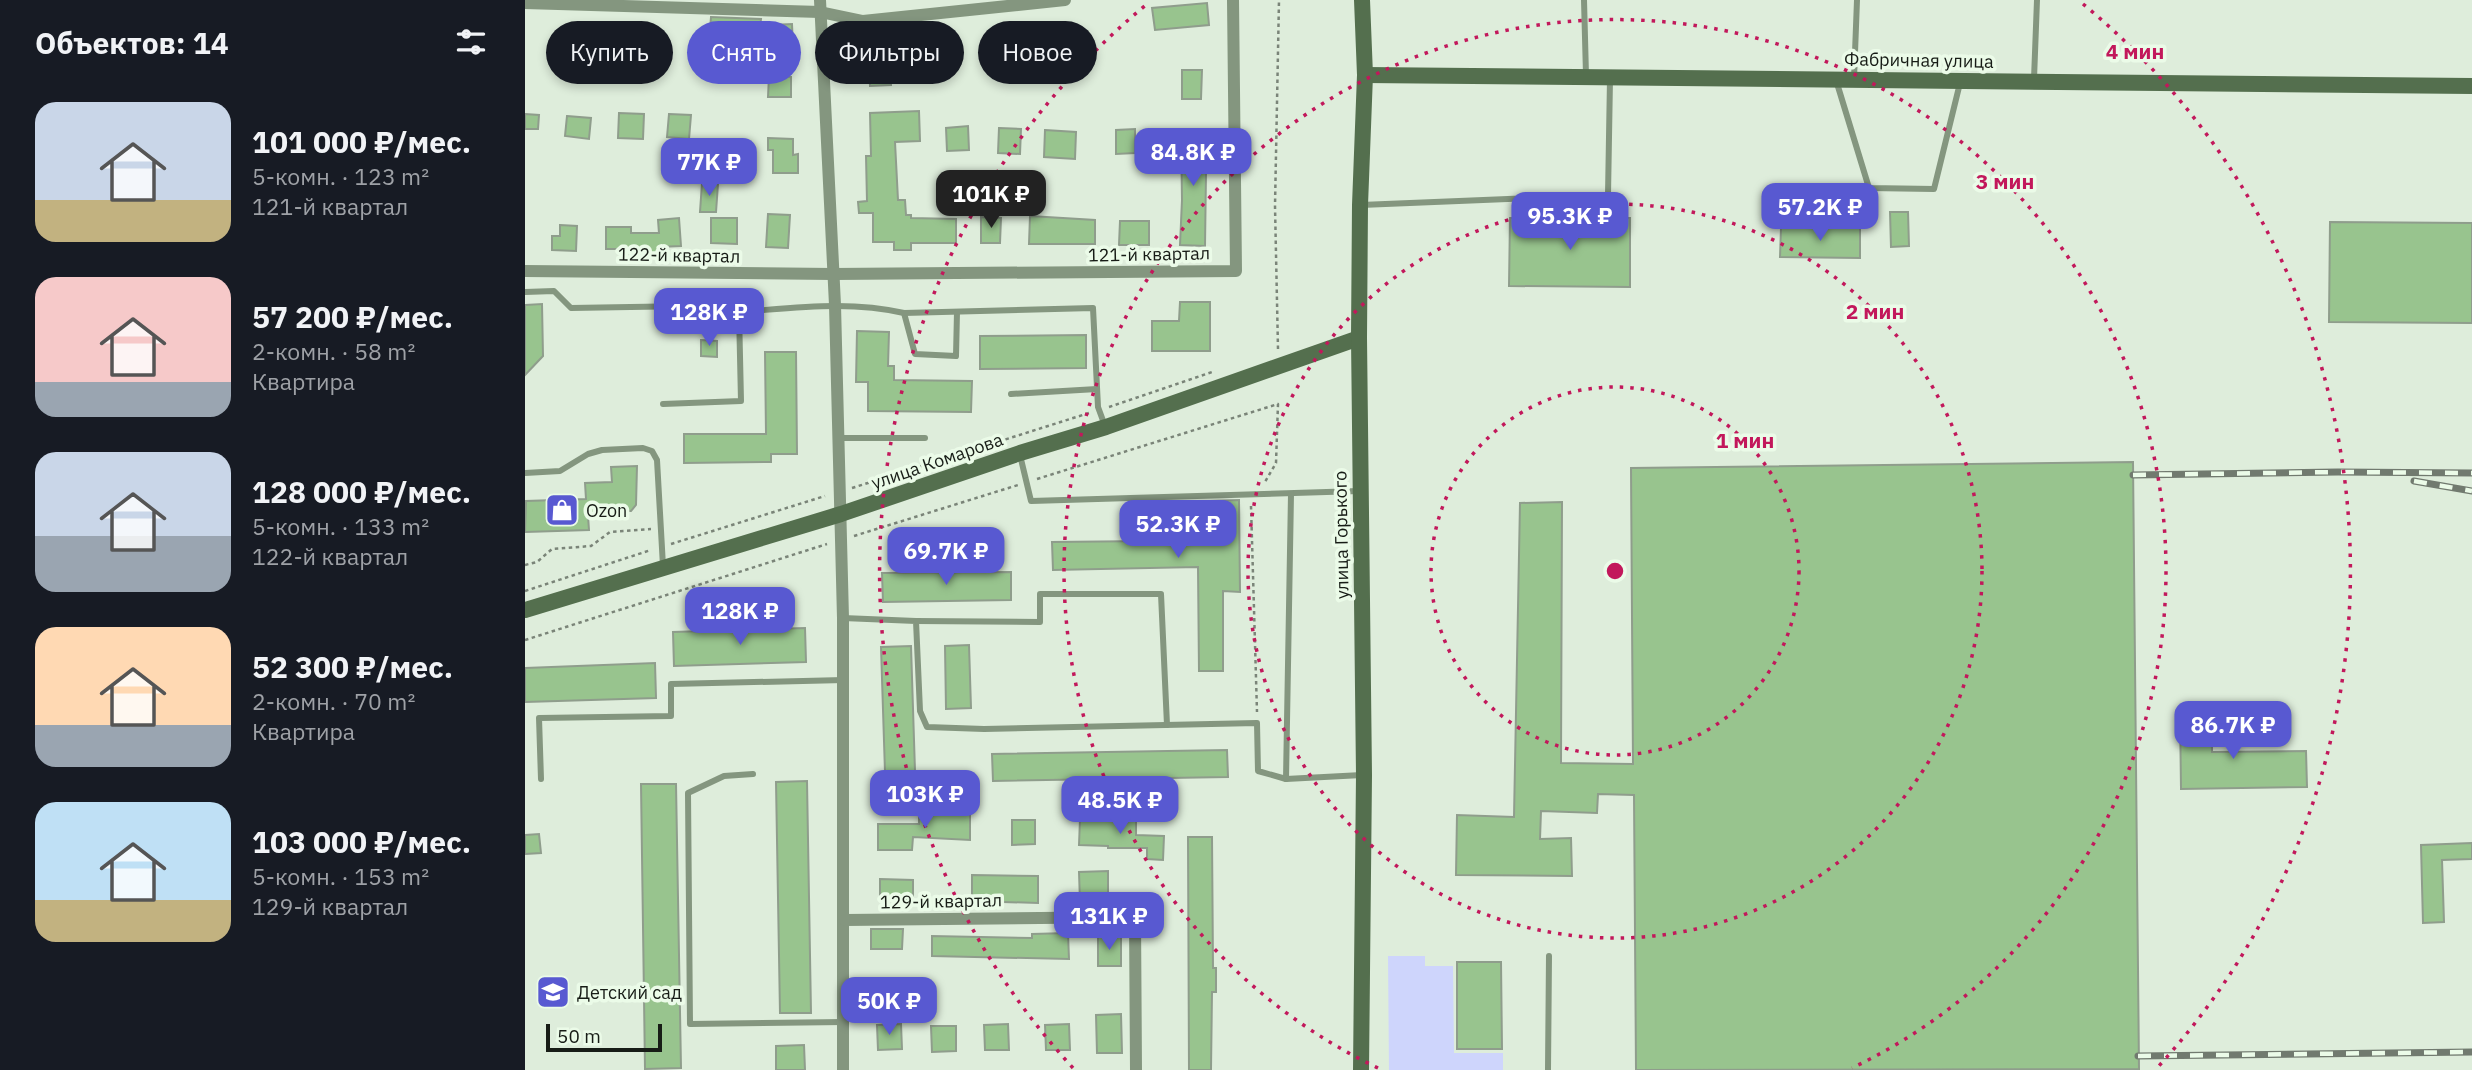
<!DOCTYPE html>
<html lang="ru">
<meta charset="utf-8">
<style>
:root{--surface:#171b24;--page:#242831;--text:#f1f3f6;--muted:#9ea1a6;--accent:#5859d1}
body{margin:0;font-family:"IBM Plex Sans",sans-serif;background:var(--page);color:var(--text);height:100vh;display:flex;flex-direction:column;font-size:26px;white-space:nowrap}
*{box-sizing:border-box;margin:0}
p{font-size:23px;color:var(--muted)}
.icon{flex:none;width:38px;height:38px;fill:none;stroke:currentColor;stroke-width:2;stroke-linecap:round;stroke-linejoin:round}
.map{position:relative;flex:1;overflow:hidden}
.details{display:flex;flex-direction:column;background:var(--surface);width:525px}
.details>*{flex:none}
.top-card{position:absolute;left:21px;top:21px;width:665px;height:63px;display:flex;gap:14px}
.scale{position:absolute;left:21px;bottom:18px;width:116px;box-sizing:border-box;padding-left:7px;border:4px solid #171c16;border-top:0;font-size:19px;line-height:24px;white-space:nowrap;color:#171c16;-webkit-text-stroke:5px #ebfbe8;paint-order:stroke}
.price{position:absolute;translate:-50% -60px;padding:0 16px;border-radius:14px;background:var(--accent);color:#fff;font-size:23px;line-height:46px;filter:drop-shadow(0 2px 4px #0008)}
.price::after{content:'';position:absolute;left:50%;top:42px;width:21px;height:16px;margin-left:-10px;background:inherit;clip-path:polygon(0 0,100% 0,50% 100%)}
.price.current{background:#222;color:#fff}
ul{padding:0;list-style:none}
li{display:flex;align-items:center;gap:21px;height:175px;padding:0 35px}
li span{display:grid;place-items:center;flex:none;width:196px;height:140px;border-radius:21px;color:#555}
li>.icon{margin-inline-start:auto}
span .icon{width:84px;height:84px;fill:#fffc;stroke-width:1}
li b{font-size:30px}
h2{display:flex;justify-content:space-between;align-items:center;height:84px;padding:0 35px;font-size:30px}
.tag{padding:0 24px;border-radius:32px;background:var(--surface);box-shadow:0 4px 10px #0003;font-size:24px;line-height:63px}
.tag.current{background:var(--accent);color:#fff}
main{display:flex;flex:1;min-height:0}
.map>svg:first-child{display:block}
.green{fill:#ced5fc}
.building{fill:#98c48e;stroke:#8f9d8c;stroke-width:2}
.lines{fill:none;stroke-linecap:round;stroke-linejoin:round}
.path{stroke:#7a8478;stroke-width:2.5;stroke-dasharray:3.5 3.5;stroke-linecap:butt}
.lane{stroke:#84967f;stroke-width:6}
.street{stroke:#84967f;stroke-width:12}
.secondary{stroke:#546f4e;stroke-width:16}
.rail-casing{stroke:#717a6f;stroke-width:7}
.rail{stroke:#ebfbe8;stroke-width:4.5;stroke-dasharray:13;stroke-linecap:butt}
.ring{fill:none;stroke:#c2185b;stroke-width:3.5;stroke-dasharray:3.5 7}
.labels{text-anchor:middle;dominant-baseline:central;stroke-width:7;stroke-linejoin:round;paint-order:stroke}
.street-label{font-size:18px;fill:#171c16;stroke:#ebfbe8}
.poi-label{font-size:18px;fill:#171c16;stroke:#ebfbe8;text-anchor:start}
.centre{fill:#c2185b;stroke:#ebfbe8;stroke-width:3.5}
.ring-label{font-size:21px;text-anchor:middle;font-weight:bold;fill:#c2185b;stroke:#ebfbe8;stroke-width:7;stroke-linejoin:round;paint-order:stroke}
</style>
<main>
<section class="details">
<h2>Объектов: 14<svg class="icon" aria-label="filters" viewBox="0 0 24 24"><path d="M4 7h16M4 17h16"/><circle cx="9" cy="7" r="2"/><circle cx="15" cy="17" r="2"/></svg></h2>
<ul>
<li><span style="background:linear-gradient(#c9d6e8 70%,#c2b280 0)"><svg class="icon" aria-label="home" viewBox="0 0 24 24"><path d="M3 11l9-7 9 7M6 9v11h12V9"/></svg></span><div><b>101 000 ₽/мес.</b><p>5-комн. · 123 m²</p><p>121-й квартал</p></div></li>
<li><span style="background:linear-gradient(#f6c9c9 75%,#9aa5b1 0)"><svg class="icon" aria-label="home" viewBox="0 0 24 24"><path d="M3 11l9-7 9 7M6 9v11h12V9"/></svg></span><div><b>57 200 ₽/мес.</b><p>2-комн. · 58 m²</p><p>Квартира</p></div></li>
<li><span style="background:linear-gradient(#c9d6e8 60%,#9aa5b1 0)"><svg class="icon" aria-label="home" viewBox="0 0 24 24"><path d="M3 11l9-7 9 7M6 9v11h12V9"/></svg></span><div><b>128 000 ₽/мес.</b><p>5-комн. · 133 m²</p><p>122-й квартал</p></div></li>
<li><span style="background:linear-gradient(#ffd9b3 70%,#9aa5b1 0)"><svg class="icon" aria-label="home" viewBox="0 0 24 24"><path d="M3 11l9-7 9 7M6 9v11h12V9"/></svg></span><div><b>52 300 ₽/мес.</b><p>2-комн. · 70 m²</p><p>Квартира</p></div></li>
<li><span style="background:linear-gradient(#bfe0f5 70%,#c2b280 0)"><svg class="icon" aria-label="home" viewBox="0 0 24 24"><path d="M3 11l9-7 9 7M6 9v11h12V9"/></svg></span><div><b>103 000 ₽/мес.</b><p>5-комн. · 153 m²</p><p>129-й квартал</p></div></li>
</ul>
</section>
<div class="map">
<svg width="1947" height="1070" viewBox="0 0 1947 1070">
<rect width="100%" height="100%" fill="#deeddb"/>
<polygon class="green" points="863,956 900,956 900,966 928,966 929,1053 978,1053 978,1070 864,1070"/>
<g class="building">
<polygon points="682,3 684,25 630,30 627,8"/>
<polygon points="186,17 236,19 234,35 214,36 212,59 183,57"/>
<polygon points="267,24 268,48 247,48 246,25"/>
<polygon points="382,32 383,68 365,69 366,85 345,86 343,33"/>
<polygon points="657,70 677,70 676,99 657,99"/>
<polygon points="244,76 266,77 266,97 243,97"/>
<polygon points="394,111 395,141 370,142 373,200 380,200 381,215 386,215 386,218 431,219 431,243 386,243 386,250 369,250 369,242 348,242 348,213 334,213 333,202 342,201 341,156 346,156 345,113"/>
<polygon points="94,113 119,114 118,139 93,138"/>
<polygon points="0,114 14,115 13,129 0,129"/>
<polygon points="144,114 166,115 164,139 142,137"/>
<polygon points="42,116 66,118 64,139 40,136"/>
<polygon points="443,126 444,150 422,151 421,128"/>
<polygon points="474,128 496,129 495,154 473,153"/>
<polygon points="610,129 610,153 591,154 591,130"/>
<polygon points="656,129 679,129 679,173 681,173 680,246 655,245 657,200"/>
<polygon points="520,130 551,132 550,159 519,157"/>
<polygon points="243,138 268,139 268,155 273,154 273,173 248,173 248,150 243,150"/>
<polygon points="177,183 193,184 191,212 175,212"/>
<polygon points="1365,212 1383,212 1384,246 1366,247"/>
<polygon points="243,214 265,215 263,248 241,247"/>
<polygon points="505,216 570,220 570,244 504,244"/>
<polygon points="456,217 476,218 475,243 456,243"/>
<polygon points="154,218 156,246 133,247 133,255 115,255 115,249 81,249 81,227 106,227 106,233 134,233 133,220"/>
<polygon points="186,218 212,218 212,244 186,243"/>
<polygon points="985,218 1105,218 1105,287 984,286"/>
<polygon points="595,221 624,221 624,245 594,245"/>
<polygon points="1805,222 1947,223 1947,323 1804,322"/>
<polygon points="35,225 52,226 51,251 27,250 27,236 35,236"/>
<polygon points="1256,228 1335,228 1335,258 1255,257"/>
<polygon points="655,302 685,302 685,351 627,351 627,321 654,321"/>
<polygon points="17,304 18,356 0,375 0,305"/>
<polygon points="332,331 364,332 363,366 369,366 369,380 447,381 446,412 343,411 343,382 331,382"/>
<polygon points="561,335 561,368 455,369 455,336"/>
<polygon points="176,340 192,341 192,357 176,356"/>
<polygon points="240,352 271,352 272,454 246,454 246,462 159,463 159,434 241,434"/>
<polygon points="1608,462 1614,1069 1111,1070 1109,795 1073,794 1072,813 1016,811 1015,839 1046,838 1047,876 931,875 932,815 989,817 995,503 1037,502 1036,763 1108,764 1106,468"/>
<polygon points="112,466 111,505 106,511 98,511 98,515 63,516 64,530 0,532 1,501 61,499 60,483 87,482 86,467"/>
<polygon points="714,500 715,592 698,591 698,671 674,671 673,567 528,570 527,542 624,541 626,503"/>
<polygon points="486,572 486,600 358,602 357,573"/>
<polygon points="280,628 281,662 149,666 148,632"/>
<polygon points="444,645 446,708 421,709 420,646"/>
<polygon points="386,646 390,771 360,772 356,647"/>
<polygon points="130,663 131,698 0,702 0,668"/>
<polygon points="1655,711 1687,711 1687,752 1781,751 1782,787 1656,789"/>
<polygon points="702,750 703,777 468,781 467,754"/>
<polygon points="282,781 286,1013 255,1013 251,782"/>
<polygon points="116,784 151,784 156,1068 120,1069"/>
<polygon points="394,811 445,813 445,840 388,837 387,850 353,850 353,824 394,824"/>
<polygon points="582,818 611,818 611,835 639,836 638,860 622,859 622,848 583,848 583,846 554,845 555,819 582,820"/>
<polygon points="487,820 510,820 510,844 487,845"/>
<polygon points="14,834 16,853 0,854 0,835"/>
<polygon points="663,837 687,837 688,968 691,968 691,992 687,992 686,1070 664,1070"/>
<polygon points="1947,843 1947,859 1917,860 1919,922 1898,923 1896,845"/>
<polygon points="583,871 583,902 555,902 554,872"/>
<polygon points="447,875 513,876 513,903 447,901"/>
<polygon points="355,879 388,880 388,899 355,899"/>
<polygon points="346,929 378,929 377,949 346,949"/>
<polygon points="543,933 544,959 407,956 407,936 507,938 507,934"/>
<rect x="573" y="937" width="23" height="29"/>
<polygon points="932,962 976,962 977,1049 932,1049"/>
<polygon points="596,1014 597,1053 572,1053 571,1015"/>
<polygon points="376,1024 377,1049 353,1050 352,1025"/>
<polygon points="483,1024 484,1050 460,1050 459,1025"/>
<polygon points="544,1024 545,1050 521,1050 520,1025"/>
<polygon points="406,1026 431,1026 431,1051 407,1052"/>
<polygon points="279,1045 280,1070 251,1070 251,1046"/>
</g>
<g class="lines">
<g class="path">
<polyline points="753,349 750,206 754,0"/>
<polyline points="584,407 690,371"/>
<polyline points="512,479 753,404 751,463 740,482"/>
<polyline points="327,488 564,413"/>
<polyline points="726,506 732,712"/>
<polyline points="329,536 493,485"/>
<polyline points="146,544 300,496"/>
<polyline points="0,565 12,562 27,549 66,546 85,532 126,529"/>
<polyline points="0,591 126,550"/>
<polyline points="0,640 302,544"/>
</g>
<g class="lane">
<polyline points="1059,0 1061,75"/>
<polyline points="1329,79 1332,0"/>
<polyline points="1509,79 1512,0"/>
<polyline points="1311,80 1344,188 1409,189 1435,83"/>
<polyline points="836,205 1083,195 1085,79"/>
<polyline points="0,292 29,291 46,308 165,306 214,312"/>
<polyline points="379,313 390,354 431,356 432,312"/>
<polyline points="486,394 572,389"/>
<path d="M138,404L216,401L214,312C269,308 324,300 379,313L568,308L573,407L580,426"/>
<polyline points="313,438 400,438"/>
<polyline points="495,455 506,501 834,491"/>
<polyline points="0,473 35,471 63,454 77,450 118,448 127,451 132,460 138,566"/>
<polyline points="318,618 391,621 395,711 402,727 459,729 732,723 733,771 761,779 837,775"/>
<polyline points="391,621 515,622 515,594 636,594 642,725"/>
<polyline points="228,774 199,776 163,793 165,1024 319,1022"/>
<polyline points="16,779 14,718 146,716 146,684 319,680"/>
<polyline points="761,779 766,494"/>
<polyline points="1023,1070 1024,956"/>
</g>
<g class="street">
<polyline points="295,0 310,305 318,618 318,1070"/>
<polyline points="0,3 295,12 338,21 540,0"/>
<polyline points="0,271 308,274 711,271 708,0"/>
<polyline points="320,920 610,917 611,1070"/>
</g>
<g class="secondary">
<polyline points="840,75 1947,86"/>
<polyline points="0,610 316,514 495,453 581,427 834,338"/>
<polyline points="836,1070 839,775 834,338 835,205 840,75 837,0"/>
</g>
<defs>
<g id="rail">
<polyline points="1608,475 1813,472 1947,473"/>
<polyline points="1889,481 1947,491"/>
<polyline points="1613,1056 1947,1052"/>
</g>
</defs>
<use href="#rail" class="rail-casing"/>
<use href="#rail" class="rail"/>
</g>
<g class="ring">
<circle cx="1090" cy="571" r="184"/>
<circle cx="1090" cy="571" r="367"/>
<path d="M853 1068A551 551 0 1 1 1327 1068"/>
<path d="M548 1068A735 735 0 0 1 622 4M1558 4A735 735 0 0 1 1632 1068"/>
</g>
<defs>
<symbol id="shop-square" viewBox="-11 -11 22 22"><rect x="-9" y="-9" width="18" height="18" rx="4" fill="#5859d1" stroke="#ebfbe8"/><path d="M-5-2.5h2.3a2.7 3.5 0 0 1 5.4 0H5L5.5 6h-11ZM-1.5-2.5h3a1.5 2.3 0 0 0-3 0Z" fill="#fff"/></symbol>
<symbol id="school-square" viewBox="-11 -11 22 22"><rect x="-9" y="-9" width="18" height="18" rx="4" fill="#5859d1" stroke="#ebfbe8"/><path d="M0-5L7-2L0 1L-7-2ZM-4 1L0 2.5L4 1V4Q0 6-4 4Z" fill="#fff"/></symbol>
</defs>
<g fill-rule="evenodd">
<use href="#shop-square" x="18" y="491" width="38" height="38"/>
<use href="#school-square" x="9" y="973" width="38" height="38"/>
</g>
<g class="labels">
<g class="street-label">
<text transform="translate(1394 60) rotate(1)">Фабричная улица</text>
<text transform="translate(624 254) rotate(-1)">121-й квартал</text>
<text transform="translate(154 255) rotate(1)">122-й квартал</text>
<text transform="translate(412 461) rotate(-19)">улица Комарова</text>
<text transform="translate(816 535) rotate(-91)">улица Горького</text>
<text transform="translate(416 901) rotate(-1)">129-й квартал</text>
</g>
<g class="poi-label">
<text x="61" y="510">Ozon</text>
<text x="52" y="992">Детский сад</text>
</g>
</g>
<circle cx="1090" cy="571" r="10" class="centre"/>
<g class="ring-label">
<text x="1610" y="59">4 мин</text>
<text x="1480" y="189">3 мин</text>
<text x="1350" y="319">2 мин</text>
<text x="1220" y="448">1 мин</text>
</g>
</svg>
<div class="scale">50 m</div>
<b class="price" style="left:668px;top:188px">84.8K ₽</b>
<b class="price" style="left:184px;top:198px">77K ₽</b>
<b class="price current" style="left:466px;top:230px">101K ₽</b>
<b class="price" style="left:1295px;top:243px">57.2K ₽</b>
<b class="price" style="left:1045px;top:252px">95.3K ₽</b>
<b class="price" style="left:184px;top:348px">128K ₽</b>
<b class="price" style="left:653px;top:560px">52.3K ₽</b>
<b class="price" style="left:421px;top:587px">69.7K ₽</b>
<b class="price" style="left:215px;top:647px">128K ₽</b>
<b class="price" style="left:1708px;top:761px">86.7K ₽</b>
<b class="price" style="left:400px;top:830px">103K ₽</b>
<b class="price" style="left:595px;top:836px">48.5K ₽</b>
<b class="price" style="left:584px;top:952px">131K ₽</b>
<b class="price" style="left:364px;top:1037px">50K ₽</b>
<div class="top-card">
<a class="tag">Купить</a>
<a class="tag current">Снять</a>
<a class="tag">Фильтры</a>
<a class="tag">Новое</a>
</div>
</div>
</main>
